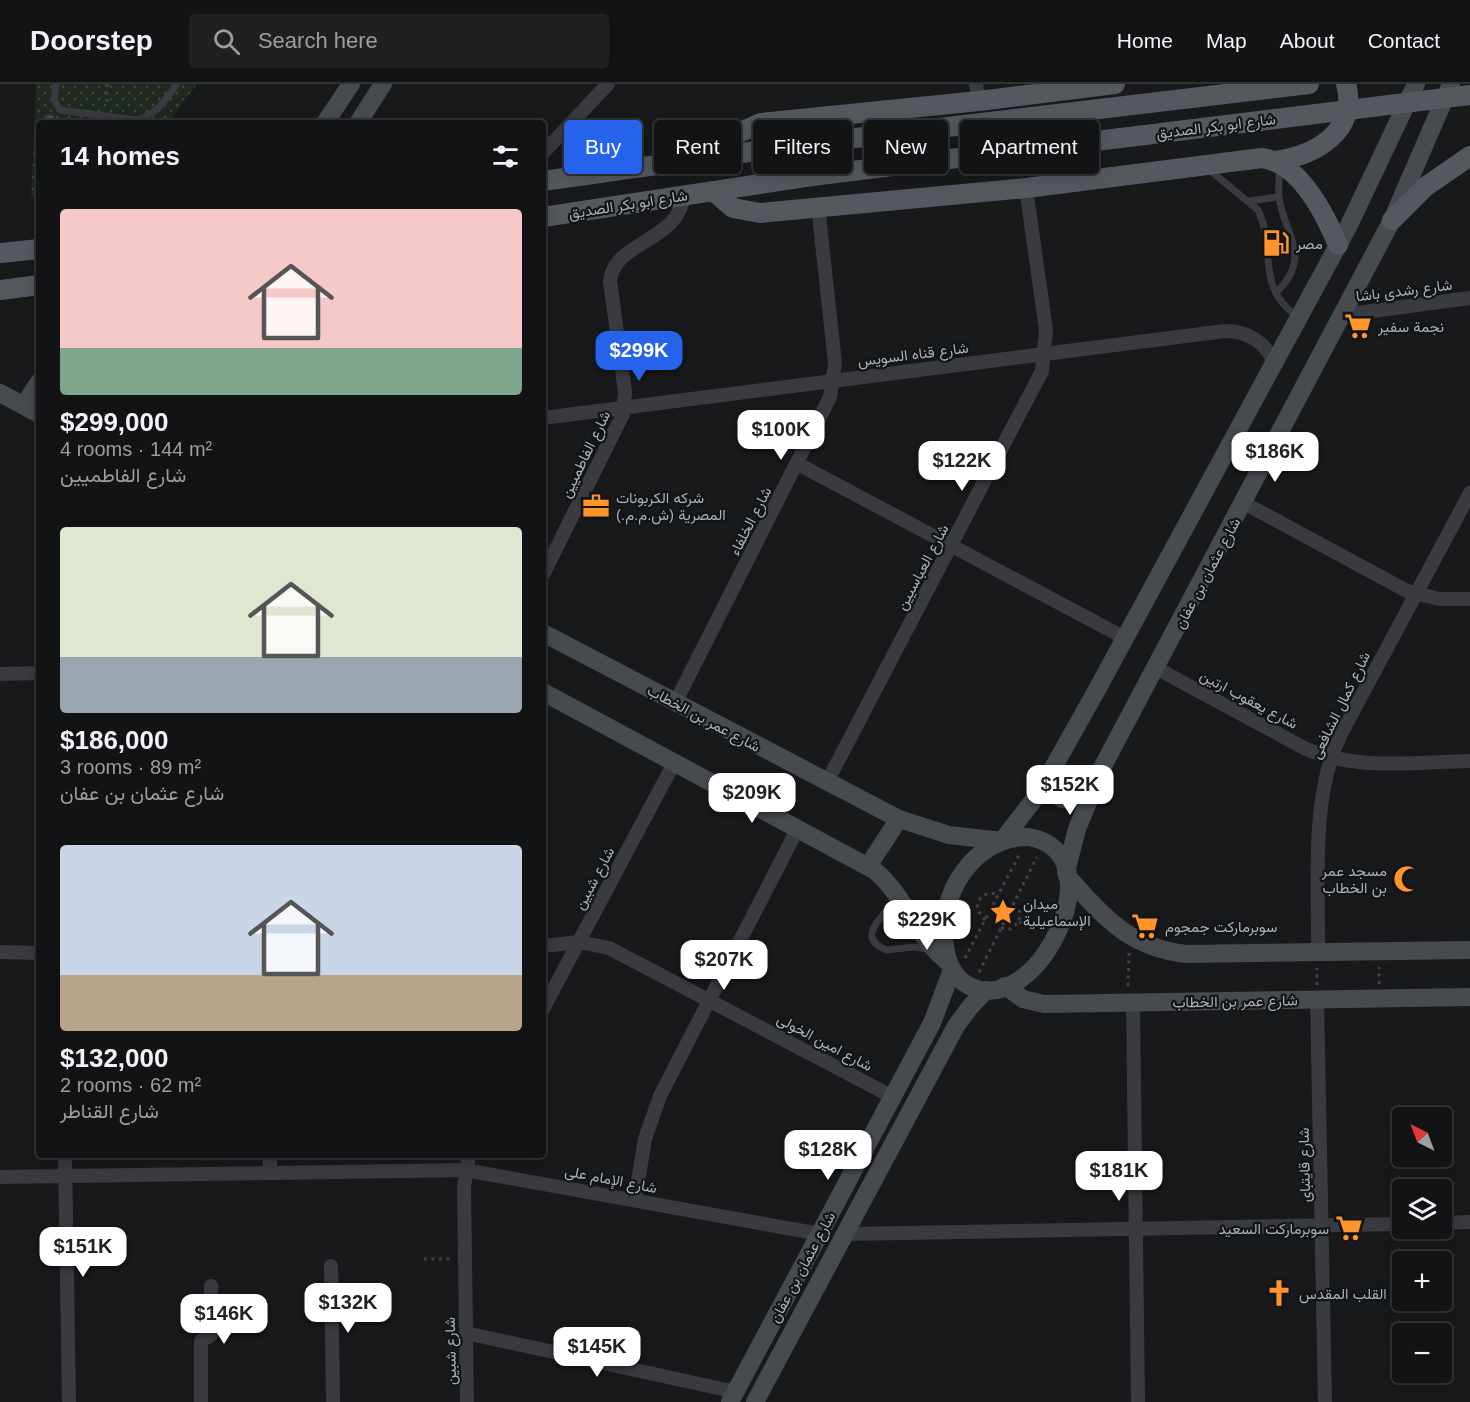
<!DOCTYPE html>
<meta charset="utf-8">
<style>
:root{--surface:#121314;--page:#1f2022;--text:#f1f3f6;--muted:#9c9ea0;--line:#313234;--accent:#2563eb}
body{margin:0;font-family:Helvetica,Vazirmatn,sans-serif;background:var(--page);color:var(--text);height:100vh;display:flex;flex-direction:column;font-size:22px;white-space:nowrap}
*{box-sizing:border-box;margin:0}
p{font-size:20px;color:var(--muted)}
.icon{flex:none;width:33px;height:33px;fill:none;stroke:currentColor;stroke-width:2;stroke-linecap:round;stroke-linejoin:round}
.map{position:relative;flex:1;overflow:hidden}
.sheet{position:absolute;left:36px;top:36px;width:510px;height:1038px;display:flex;flex-direction:column;background:var(--surface);border-radius:6px;box-shadow:0 3px 15px #0003,0 0 0 2px var(--line)}
.sheet>*{flex:none}
.hud{position:absolute;left:564px;top:36px;width:570px;height:54px;display:flex;gap:12px}
.needle{width:39px;rotate:318deg}
.fabs{position:absolute;left:1392px;top:1023px;display:grid;gap:12px}
.fabs a{display:grid;place-items:center;width:60px;height:60px;border-radius:6px;background:var(--surface);box-shadow:0 3px 15px #0003,0 0 0 2px var(--line);font-size:30px}
.price{position:absolute;translate:-50% -51px;padding:0 14px;border-radius:12px;background:#fff;color:#222;font-size:20px;line-height:39px;filter:drop-shadow(0 2px 3px #0008)}
.price::after{content:'';position:absolute;left:50%;top:36px;width:18px;height:14px;margin-left:-9px;background:inherit;clip-path:polygon(0 0,100% 0,50% 100%)}
.price.current{background:var(--accent);color:#fff}
ul{padding:0;list-style:none}
li{display:grid;align-content:center;gap:12px;height:318px;padding:0 24px}
li span{display:grid;place-items:center;height:186px;border-radius:6px;color:#555}
li>.icon{margin-inline-start:auto}
span .icon{width:108px;height:108px;fill:#fffc;stroke-width:1}
li b{font-size:26px}
h2{display:flex;justify-content:space-between;align-items:center;height:72px;padding:0 24px;font-size:26px}
.chip{padding:0 21px;border-radius:6px;background:var(--surface);box-shadow:0 3px 15px #0003,0 0 0 2px var(--line);font-size:21px;line-height:54px}
.chip.current{background:var(--accent);color:#fff}
header{display:flex;align-items:center;gap:36px;box-sizing:border-box;height:84px;padding:0 30px;background:var(--surface);border-bottom:2px solid var(--line)}
header strong{font-size:28px}
nav{display:flex;gap:33px;margin-inline-start:auto;font-size:21px}
.search{width:420px;height:54px;background:var(--page);display:flex;align-items:center;gap:15px;box-sizing:border-box;padding:0 21px;border-radius:6px;color:var(--muted);font-size:22px}
.map>svg:first-child{display:block}
.green{fill:url(#green-dots)}
.building{fill:url(#building-cross-hatch);stroke:#323337;stroke-width:1.5}
.lines{fill:none;stroke-linecap:round;stroke-linejoin:round}
.path{stroke:#3f4347;stroke-width:3;stroke-dasharray:3 4.5;stroke-linecap:butt}
.lane{stroke:#393b40;stroke-width:7}
.street{stroke:#393b40;stroke-width:14}
.secondary{stroke:#474b50;stroke-width:18}
.primary{stroke:#55595f;stroke-width:20}
.primary-bridge{stroke:#55595f;stroke-width:20}
.labels{text-anchor:middle;dominant-baseline:central;stroke-width:4.5;stroke-linejoin:round;paint-order:stroke}
.street-label{font-size:15px;fill:#aab2bb;stroke:#131416}
.poi-label{font-size:15px;fill:#aab2bb;stroke:#131416;text-anchor:start}
</style>
<header>
<strong>Doorstep</strong>
<div class="search"><svg class="icon" aria-label="search" viewBox="0 0 24 24"><circle cx="10" cy="10" r="6"/><path d="M15 15l6 6"/></svg>Search here</div>
<nav><a>Home</a><a>Map</a><a>About</a><a>Contact</a></nav>
</header>
<div class="map">
<svg width="1470" height="1318" viewBox="0 0 1470 1318">
<defs>
<pattern id="green-dots" width="8" height="8" patternUnits="userSpaceOnUse" patternTransform="scale(1.5)"><rect width="8" height="8" fill="#202920"/><path d="M2 2h.1M6 6h.1" fill="none" stroke="#3e463e" stroke-width="1.8" stroke-linecap="round"/></pattern>
<pattern id="building-cross-hatch" width="8" height="8" patternUnits="userSpaceOnUse" patternTransform="scale(1.5)"><rect width="8" height="8" fill="#424448"/><path d="M0 0l8 8M0 8l8-8" fill="none" stroke="#5b5d60"/></pattern>
</defs>
<rect width="100%" height="100%" fill="#18191b"/>
<polygon class="green" points="36,0 197,0 168,39 39,39 39,112 31,114"/>
<polygon class="building" points="45,31 54,31 54,36 66,39 45,39"/>
<g class="lines">
<g class="path">
<polyline points="107,0 107,22"/>
<path d="M985,836L977,825C978,812 986,808 998,810"/>
<polyline points="1019,838 1039,847"/>
<polyline points="1001,844 1011,845 1019,838 1020,828 1013,821"/>
<polyline points="965,874 1019,771"/>
<polyline points="979,888 1037,773"/>
<polyline points="1379,900 1379,883"/>
<polyline points="1317,901 1317,884"/>
<polyline points="1128,902 1129,869"/>
<polyline points="424,1175 452,1175"/>
</g>
<g class="lane">
<path d="M56,0L54,16L60,26L136,36C157,31 165,16 177,0"/>
<path d="M1206,83L1258,126C1277,164 1254,203 1298,233"/>
<polyline points="1250,117 1278,113"/>
<path d="M1276,209C1311,174 1288,156 1280,119C1277,107 1279,95 1280,82"/>
<path d="M896,815C887,830 852,853 887,866L913,863L929,865"/>
</g>
<g class="street">
<polyline points="976,0 979,17"/>
<polyline points="543,69 608,0"/>
<polyline points="1342,231 1470,214"/>
<path d="M543,334L1225,247C1247,247 1266,258 1274,279"/>
<polyline points="798,380 1125,554"/>
<polyline points="1244,419 1407,507 1439,515 1470,515"/>
<path d="M543,491L623,330L625,308L610,197C614,157 679,158 684,111"/>
<path d="M1156,584L1306,665C1356,687 1416,678 1470,677"/>
<polyline points="0,590 39,589"/>
<polyline points="675,619 830,313 835,279 818,122"/>
<polyline points="827,698 1042,287 1046,246 1026,104"/>
<polyline points="543,862 579,858 609,864 893,1013"/>
<polyline points="0,868 39,869"/>
<path d="M1318,869C1319,800 1310,712 1341,650L1470,409"/>
<polyline points="1317,915 1325,1318"/>
<polyline points="1133,918 1138,1318"/>
<polyline points="543,925 674,679"/>
<polyline points="65,1071 69,1318"/>
<polyline points="270,1071 270,1089"/>
<polyline points="0,1093 465,1086 820,1150"/>
<polyline points="635,1116 645,1055 660,1012 798,744"/>
<polyline points="1442,1139 1470,1138"/>
<polyline points="845,1150 1402,1140"/>
<polyline points="331,1182 333,1318"/>
<polyline points="466,1249 736,1308"/>
<polyline points="201,1318 201,1257 211,1251 211,1202"/>
<polyline points="467,1318 464,1103 469,1071"/>
</g>
<g class="secondary">
<polyline points="325,39 351,0"/>
<polyline points="358,39 383,0"/>
<polyline points="0,309 39,330"/>
<polyline points="24,321 39,298"/>
<polyline points="543,549 899,735 949,751 1002,757 1039,709 1099,602 1349,141 1416,0"/>
<path d="M543,608L874,786C906,812 915,853 948,878"/>
<polyline points="1049,692 1050,706 1062,715 1074,711 1093,691"/>
<path d="M1029,753C1123,770 1030,948 963,898C951,889 947,876 945,862C937,811 974,752 1029,753Z"/>
<polyline points="868,782 899,735"/>
<polyline points="1066,788 1077,745 1102,684 1392,136 1451,0"/>
<path d="M1067,792C1104,833 1128,863 1186,870L1470,866"/>
<polyline points="1005,902 1023,915 1044,920 1470,913"/>
<polyline points="730,1318 932,939 952,886"/>
<polyline points="755,1318 956,942 970,923 986,906"/>
</g>
<g class="primary">
<polyline points="716,72 734,51 761,39 979,17 1115,0"/>
<path d="M1274,77C1315,72 1359,47 1346,0"/>
<polyline points="543,97 805,60 1309,0"/>
<path d="M713,107L733,124L760,129L1026,104L1262,74C1300,79 1325,130 1338,161"/>
<polyline points="543,133 812,92"/>
<polyline points="1392,136 1425,103 1470,72"/>
<polyline points="0,169 39,165"/>
<polyline points="0,206 39,201"/>
</g>
<polyline class="primary-bridge" points="812,92 1470,11"/>
</g>
<defs>
<symbol id="fuel-bare" viewBox="-9 -9 18 18"><path d="M-5.5-6h7V0h2V4h1.3V-2.5L3-4.5l.8-.8L6-3V5H2.5V1h-1V6h-7ZM-4.2-4.7v3.2H.2V-4.7Z" fill="#ff942c" stroke="#131416" stroke-width="2.5" paint-order="stroke"/></symbol>
<symbol id="supermarket-bare" viewBox="-9 -9 18 18"><path d="M-6-5.5h2.5l.6 2H6L4.5 2H-2.5L-4.4-4H-6ZM-1.5 3.2a1.3 1.3 0 1 0 .1 0ZM3 3.2a1.3 1.3 0 1 0 .1 0Z" fill="#ff942c" stroke="#131416" stroke-width="2.5" paint-order="stroke"/></symbol>
<symbol id="office-bare" viewBox="-9 -9 18 18"><path d="M-6-3h4V-5.5h4V-3h4V5H-6ZM-1-4.5V-3h2v-1.5ZM-6 0V1H6V0Z" fill="#ff942c" stroke="#131416" stroke-width="2.5" paint-order="stroke"/></symbol>
<symbol id="mosque-bare" viewBox="-9 -9 18 18"><path d="M3.5-4.9A6 6 0 1 0 3.5 4.9A5 5 0 1 1 3.5-4.9Z" fill="#ff942c" stroke="#131416" stroke-width="2.5" paint-order="stroke"/></symbol>
<symbol id="sight-bare" viewBox="-9 -9 18 18"><path d="M0-6L1.8-2.2L6-1.7L2.9 1.2L3.7 5.4L0 3.3L-3.7 5.4L-2.9 1.2L-6-1.7L-1.8-2.2Z" fill="#ff942c" stroke="#131416" stroke-width="2.5" paint-order="stroke"/></symbol>
<symbol id="church-bare" viewBox="-9 -9 18 18"><path d="M-1.2-6h2.4v3.5h3.3v2.4h-3.3V6h-2.4V-.1h-3.3v-2.4h3.3Z" fill="#ff942c" stroke="#131416" stroke-width="2.5" paint-order="stroke"/></symbol>
</defs>
<g fill-rule="evenodd">
<use href="#fuel-bare" x="1257" y="140" width="38" height="38"/>
<use href="#supermarket-bare" x="1339" y="223" width="38" height="38"/>
<use href="#office-bare" x="577" y="403" width="38" height="38"/>
<use href="#mosque-bare" x="1388" y="776" width="38" height="38"/>
<use href="#sight-bare" x="984" y="809" width="38" height="38"/>
<use href="#supermarket-bare" x="1126" y="823" width="38" height="38"/>
<use href="#supermarket-bare" x="1330" y="1125" width="38" height="38"/>
<use href="#church-bare" x="1260" y="1190" width="38" height="38"/>
</g>
<g class="labels">
<g class="street-label">
<text transform="translate(1216 42) rotate(-7)">شارع ابو بكر الصديق</text>
<text transform="translate(628 120) rotate(-9)">شارع ابو بكر الصديق</text>
<text transform="translate(1404 206) rotate(-7)">شارع رشدى باشا</text>
<text transform="translate(913 270) rotate(-7)">شارع قناه السويس</text>
<text transform="translate(585 370) rotate(-64)">شارع الفاطميين</text>
<text transform="translate(750 437) rotate(-63)">شارع الخلفاء</text>
<text transform="translate(922 483) rotate(-62)">شارع العباسيين</text>
<text transform="translate(1207 489) rotate(-62)">شارع عثمان بن عفان</text>
<text transform="translate(1249 615) rotate(28)">شارع يعقوب ارتين</text>
<text transform="translate(1340 621) rotate(-64)">شارع كمال الشافعى</text>
<text transform="translate(704 634) rotate(28)">شارع عمر بن الخطاب</text>
<text transform="translate(594 794) rotate(-62)">شارع شبين</text>
<text transform="translate(1235 917) rotate(-1)">شارع عمر بن الخطاب</text>
<text transform="translate(825 958) rotate(28)">شارع امين الخولى</text>
<text transform="translate(1304 1081) rotate(-91)">شارع قايتباى</text>
<text transform="translate(611 1095) rotate(11)">شارع الإمام على</text>
<text transform="translate(802 1183) rotate(-62)">شارع عثمان بن عفان</text>
<text transform="translate(450 1267) rotate(-91)">شارع شبين</text>
</g>
<g class="poi-label">
<text x="1296" y="159">مصر</text>
<text x="1378" y="242">نجمة سفير</text>
<text x="616" y="413">شركه الكربونات<tspan x="616" dy="17">المصرية (ش.م.م.)</tspan></text>
<text x="1387" y="786" text-anchor="end">مسجد عمر<tspan x="1387" dy="17">بن الخطاب</tspan></text>
<text x="1023" y="819">ميدان<tspan x="1023" dy="17">الإسماعيلية</tspan></text>
<text x="1165" y="842">سوبرماركت جمجوم</text>
<text x="1329" y="1144" text-anchor="end">سوبرماركت السعيد</text>
<text x="1299" y="1209">القلب المقدس</text>
</g>
</g>
</svg>
<div class="fabs">
<a><svg class="needle" viewBox="-14 -14 28 28"><path d="M0-13l5 13h-10z" fill="#e53935"/><path d="M0 13l5-13h-10z" fill="#9c9ea0"/></svg></a>
<a><svg class="icon" aria-label="layers" viewBox="0 0 24 24"><path d="M12 4l9 5-9 5-9-5zM3 14l9 5 9-5"/></svg></a>
<a>+</a>
<a>−</a>
</div>
<b class="price current" style="left:639px;top:298px">$299K</b>
<b class="price" style="left:781px;top:377px">$100K</b>
<b class="price" style="left:1275px;top:399px">$186K</b>
<b class="price" style="left:962px;top:408px">$122K</b>
<b class="price" style="left:1070px;top:732px">$152K</b>
<b class="price" style="left:752px;top:740px">$209K</b>
<b class="price" style="left:927px;top:867px">$229K</b>
<b class="price" style="left:724px;top:907px">$207K</b>
<b class="price" style="left:828px;top:1097px">$128K</b>
<b class="price" style="left:1119px;top:1118px">$181K</b>
<b class="price" style="left:83px;top:1194px">$151K</b>
<b class="price" style="left:348px;top:1250px">$132K</b>
<b class="price" style="left:224px;top:1261px">$146K</b>
<b class="price" style="left:597px;top:1294px">$145K</b>
<div class="hud">
<a class="chip current">Buy</a>
<a class="chip">Rent</a>
<a class="chip">Filters</a>
<a class="chip">New</a>
<a class="chip">Apartment</a>
</div>
<section class="sheet">
<h2>14 homes<svg class="icon" aria-label="filters" viewBox="0 0 24 24"><path d="M4 7h16M4 17h16"/><circle cx="9" cy="7" r="2"/><circle cx="15" cy="17" r="2"/></svg></h2>
<ul>
<li><span style="background:linear-gradient(#f6c9c9 75%,#7fa58c 0)"><svg class="icon" aria-label="home" viewBox="0 0 24 24"><path d="M3 11l9-7 9 7M6 9v11h12V9"/></svg></span><div><b>$299,000</b><p>4 rooms · 144 m²</p><p>شارع الفاطميين</p></div></li>
<li><span style="background:linear-gradient(#dfe7d0 70%,#9aa5b1 0)"><svg class="icon" aria-label="home" viewBox="0 0 24 24"><path d="M3 11l9-7 9 7M6 9v11h12V9"/></svg></span><div><b>$186,000</b><p>3 rooms · 89 m²</p><p>شارع عثمان بن عفان</p></div></li>
<li><span style="background:linear-gradient(#c9d6e8 70%,#b9a48a 0)"><svg class="icon" aria-label="home" viewBox="0 0 24 24"><path d="M3 11l9-7 9 7M6 9v11h12V9"/></svg></span><div><b>$132,000</b><p>2 rooms · 62 m²</p><p>شارع القناطر</p></div></li>
</ul>
</section>
</div>
